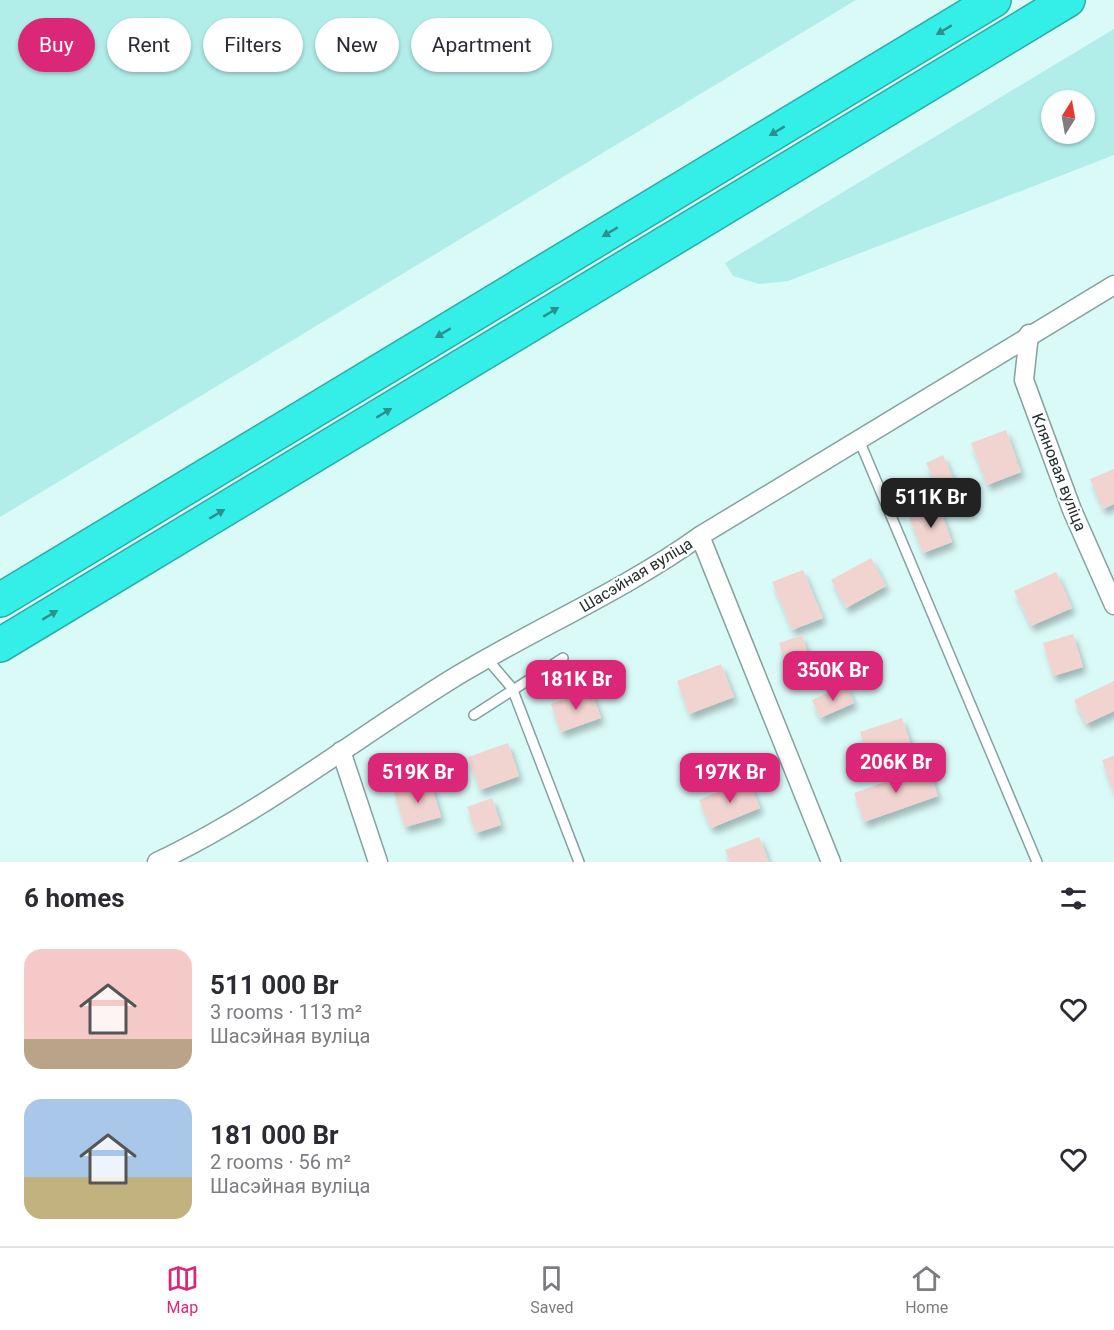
<!DOCTYPE html>
<meta charset="utf-8">
<style>
:root{--surface:#fff;--page:#f7f7f7;--text:#2b2b33;--muted:#7c7c81;--line:#e1e1e2;--accent:#db2777}
body{margin:0;font-family:Roboto,sans-serif;background:var(--page);color:var(--text);height:100vh;display:flex;flex-direction:column;font-size:22px;white-space:nowrap}
*{box-sizing:border-box;margin:0}
p{font-size:20px;color:var(--muted)}
.icon{flex:none;width:33px;height:33px;fill:none;stroke:currentColor;stroke-width:2;stroke-linecap:round;stroke-linejoin:round}
.map{position:relative;height:862px;overflow:hidden}
.details{display:flex;flex-direction:column;background:var(--surface);flex:1}
.details>*{flex:none}
.banner{position:absolute;left:18px;top:18px;width:600px;height:54px;display:flex;gap:12px}
.needle{width:39px;rotate:11deg}
.tools{position:absolute;left:1041px;top:90px;display:grid;gap:12px}
.tools a{display:grid;place-items:center;width:54px;height:54px;border-radius:50%;background:var(--surface);box-shadow:0 2px 4px #0004;font-size:30px}
.price{position:absolute;translate:-50% -51px;padding:0 14px;border-radius:12px;background:var(--accent);color:#fff;font-size:20px;line-height:39px;filter:drop-shadow(0 2px 3px #0008)}
.price::after{content:'';position:absolute;left:50%;top:36px;width:18px;height:14px;margin-left:-9px;background:inherit;clip-path:polygon(0 0,100% 0,50% 100%)}
.price.on{background:#222;color:#fff}
ul{padding:0;list-style:none}
li{display:flex;align-items:center;gap:18px;height:150px;padding:0 24px}
li span{display:grid;place-items:center;flex:none;width:168px;height:120px;border-radius:18px;color:#555}
li>.icon{margin-inline-start:auto}
span .icon{width:72px;height:72px;fill:#fffc;stroke-width:1}
li b{font-size:26px}
h2{display:flex;justify-content:space-between;align-items:center;height:72px;padding:0 24px;font-size:26px}
.pill{padding:0 21px;border-radius:27px;background:var(--surface);box-shadow:0 2px 4px #0004;font-size:21px;line-height:54px}
.pill.on{background:var(--accent);color:#fff}
.menu{display:flex;justify-content:space-around;align-items:center;height:84px;border-top:2px solid var(--line);background:var(--surface);font-size:16px;color:var(--muted)}
.menu a{display:grid;justify-items:center;gap:3px}
.menu .on{color:var(--accent)}
.map>svg:first-child{display:block}
.green{fill:#b1eeea;fill-rule:evenodd}
.building{fill:#f1d4d0;filter:url(#shadow)}
.lines{fill:none;stroke-linecap:round;stroke-linejoin:round}
.service-casing{stroke:#84a2a0;stroke-width:12}
.minor-casing{stroke:#84a2a0;stroke-width:21}
.motorway-casing{stroke:#2eaca7;stroke-width:36}
.service{stroke:#fff;stroke-width:9}
.minor{stroke:#fff;stroke-width:18}
.motorway{stroke:#34efe8;stroke-width:33}
.oneway{fill:#2c908c}
.labels{text-anchor:middle;dominant-baseline:central;stroke-width:4.5;stroke-linejoin:round;paint-order:stroke}
.street-label{font-size:16px;fill:#24302f;stroke:#fff}
</style>
<div class="map">
<svg width="1114" height="862" viewBox="0 0 1114 862">
<defs>
<filter id="shadow"><feDropShadow dx="3.5" dy="6" stdDeviation="3" flood-color="#0004"/></filter>
</defs>
<rect width="100%" height="100%" fill="#dafaf8"/>
<g class="green">
<polygon points="0,0 856,0 0,517"/>
<path d="M1114,29V155L788,281L759,284L733,276L725,263ZM1084,100V134H1052V100Z"/>
</g>
<g class="building">
<polygon points="1006,430 1021,472 987,485 971,443"/>
<polygon points="943,455 956,485 940,493 926,463"/>
<polygon points="1114,469 1114,504 1103,509 1090,479"/>
<polygon points="939,506 952,542 923,553 909,517"/>
<polygon points="871,558 886,586 846,608 831,580"/>
<polygon points="803,570 823,618 792,630 772,582"/>
<polygon points="1056,572 1072,608 1031,626 1014,591"/>
<polygon points="1073,634 1083,667 1053,676 1043,643"/>
<polygon points="802,635 808,655 785,662 779,643"/>
<polygon points="721,664 734,697 689,714 677,681"/>
<polygon points="1114,681 1114,711 1086,724 1074,700"/>
<polygon points="846,685 854,703 820,718 812,700"/>
<polygon points="591,690 601,718 561,732 551,704"/>
<polygon points="902,718 914,754 872,768 860,732"/>
<polygon points="508,743 519,776 480,790 468,757"/>
<polygon points="1114,756 1114,795 1102,760"/>
<polygon points="928,767 938,796 864,822 854,793"/>
<polygon points="748,779 760,808 711,828 699,800"/>
<polygon points="430,781 441,817 405,827 394,792"/>
<polygon points="492,798 501,825 476,833 467,807"/>
<polygon points="759,837 769,862 730,862 725,850"/>
</g>
<g class="lines">
<defs>
<g id="service">
<polyline points="859,440 1037,862"/>
<polyline points="488,660 512,688 579,862"/>
<polyline points="474,715 563,658"/>
</g>
<g id="minor">
<polyline points="1029,334 1024,380 1072,510 1114,605"/>
<polyline points="700,536 831,862"/>
<polyline points="341,751 378,862"/>
<path d="M157,862C263,812 356,738 455,677C536,628 623,591 700,536L1114,285"/>
</g>
<g id="motorway">
<polyline points="0,600 994,0"/>
<polyline points="0,645 1068,0"/>
</g>
</defs>
<use href="#service" class="service-casing"/>
<use href="#minor" class="minor-casing"/>
<use href="#motorway" class="motorway-casing"/>
<use href="#service" class="service"/>
<use href="#minor" class="minor"/>
<use href="#motorway" class="motorway"/>
</g>
<defs><path id="oneway-solid" d="M-6-.8H1V-3.2L6.5 0L1 3.2V.8H-6Z" transform="scale(1.5)"/></defs>
<g class="oneway">
<use href="#oneway-solid" transform="translate(944 30) rotate(149)"/>
<use href="#oneway-solid" transform="translate(777 131) rotate(149)"/>
<use href="#oneway-solid" transform="translate(610 232) rotate(149)"/>
<use href="#oneway-solid" transform="translate(551 312) rotate(-31)"/>
<use href="#oneway-solid" transform="translate(443 333) rotate(149)"/>
<use href="#oneway-solid" transform="translate(384 413) rotate(-31)"/>
<use href="#oneway-solid" transform="translate(217 514) rotate(-31)"/>
<use href="#oneway-solid" transform="translate(50 615) rotate(-31)"/>
</g>
<g class="labels">
<g class="street-label">
<text transform="translate(1059 472) rotate(69)">Кляновая вуліца</text>
<text transform="translate(636 575) rotate(-31)">Шасэйная вуліца</text>
</g>
</g>
</svg>
<div class="tools">
<a><svg class="needle" viewBox="-14 -14 28 28"><path d="M0-13l5 13h-10z" fill="#e53935"/><path d="M0 13l5-13h-10z" fill="#7c7c81"/></svg></a>
</div>
<b class="price on" style="left:931px;top:529px">511K Br</b>
<b class="price" style="left:833px;top:702px">350K Br</b>
<b class="price" style="left:576px;top:711px">181K Br</b>
<b class="price" style="left:896px;top:794px">206K Br</b>
<b class="price" style="left:418px;top:804px">519K Br</b>
<b class="price" style="left:730px;top:804px">197K Br</b>
<div class="banner">
<a class="pill on">Buy</a>
<a class="pill">Rent</a>
<a class="pill">Filters</a>
<a class="pill">New</a>
<a class="pill">Apartment</a>
</div>
</div>
<section class="details">
<h2>6 homes<svg class="icon" aria-label="filters" viewBox="0 0 24 24"><path d="M4 7h16M4 17h16"/><circle cx="9" cy="7" r="2"/><circle cx="15" cy="17" r="2"/></svg></h2>
<ul>
<li><span style="background:linear-gradient(#f6c9c9 75%,#b9a48a 0)"><svg class="icon" aria-label="home" viewBox="0 0 24 24"><path d="M3 11l9-7 9 7M6 9v11h12V9"/></svg></span><div><b>511 000 Br</b><p>3 rooms · 113 m²</p><p>Шасэйная вуліца</p></div><svg class="icon" aria-label="heart" viewBox="0 0 24 24"><path d="M12 20l-8-8c-3-5 5-10 8-4 3-6 11-1 8 4z"/></svg></li>
<li><span style="background:linear-gradient(#a9c7e8 65%,#c2b280 0)"><svg class="icon" aria-label="home" viewBox="0 0 24 24"><path d="M3 11l9-7 9 7M6 9v11h12V9"/></svg></span><div><b>181 000 Br</b><p>2 rooms · 56 m²</p><p>Шасэйная вуліца</p></div><svg class="icon" aria-label="heart" viewBox="0 0 24 24"><path d="M12 20l-8-8c-3-5 5-10 8-4 3-6 11-1 8 4z"/></svg></li>
</ul>
</section>
<nav class="menu">
<a class="on"><svg class="icon" aria-label="map" viewBox="0 0 24 24"><path d="M3 6l6-2 6 2 6-2v14l-6 2-6-2-6 2zM9 4v14M15 6v14"/></svg>Map</a>
<a><svg class="icon" aria-label="saved" viewBox="0 0 24 24"><path d="M7 4h10v16l-5-4-5 4z"/></svg>Saved</a>
<a><svg class="icon" aria-label="home" viewBox="0 0 24 24"><path d="M3 11l9-7 9 7M6 9v11h12V9"/></svg>Home</a>
</nav>
